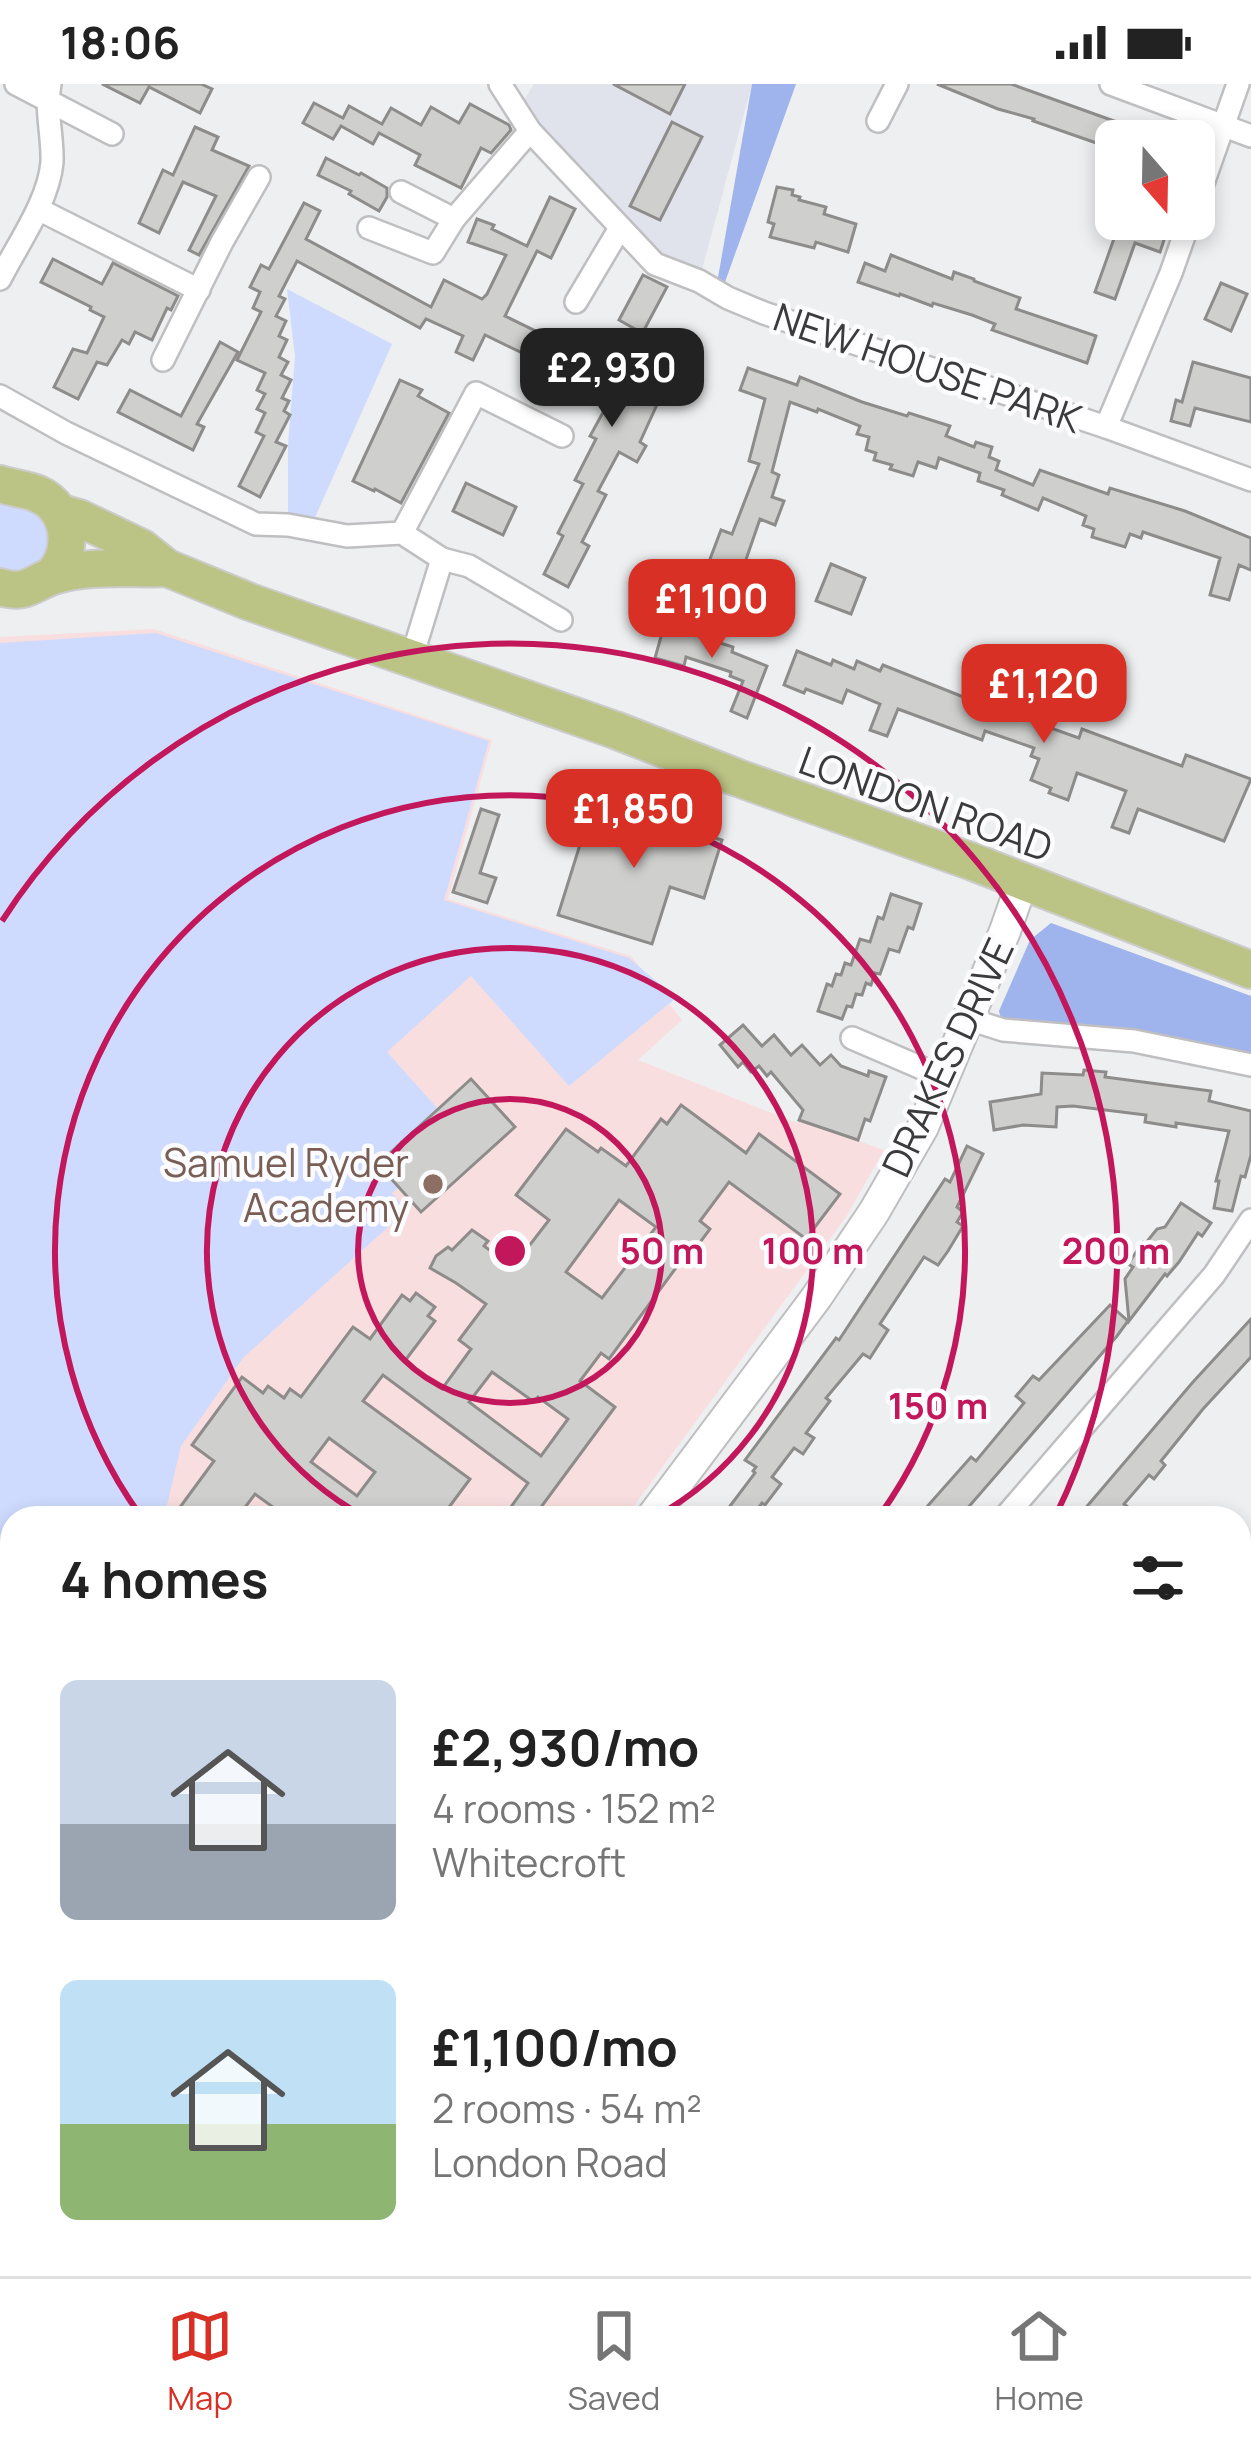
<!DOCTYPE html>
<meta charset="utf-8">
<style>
:root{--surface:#fff;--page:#f6f6f6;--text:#222;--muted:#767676;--line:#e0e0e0;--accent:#d93025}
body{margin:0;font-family:Manrope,sans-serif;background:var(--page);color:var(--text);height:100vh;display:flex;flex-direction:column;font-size:45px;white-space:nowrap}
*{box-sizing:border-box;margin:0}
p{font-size:39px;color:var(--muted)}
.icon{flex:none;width:66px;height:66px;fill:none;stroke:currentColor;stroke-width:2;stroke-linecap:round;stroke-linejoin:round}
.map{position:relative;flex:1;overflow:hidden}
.sheet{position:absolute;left:0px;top:1422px;width:1251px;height:771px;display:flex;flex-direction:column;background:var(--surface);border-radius:36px 36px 0 0;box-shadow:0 6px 18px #0003}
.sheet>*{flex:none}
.needle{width:78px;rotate:160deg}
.controls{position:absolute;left:1095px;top:36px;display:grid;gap:24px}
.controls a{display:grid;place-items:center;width:120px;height:120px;border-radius:18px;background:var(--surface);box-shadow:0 6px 18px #0003;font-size:60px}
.price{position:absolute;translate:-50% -102px;padding:0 27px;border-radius:24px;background:var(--accent);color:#fff;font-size:39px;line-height:78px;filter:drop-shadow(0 3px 6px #0008)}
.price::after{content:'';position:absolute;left:50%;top:72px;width:36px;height:27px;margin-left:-18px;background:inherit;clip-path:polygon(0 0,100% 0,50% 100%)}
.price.selected{background:#222;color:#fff}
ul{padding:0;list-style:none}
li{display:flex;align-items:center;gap:36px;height:300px;padding:0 60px}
li span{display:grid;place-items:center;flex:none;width:336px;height:240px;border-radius:18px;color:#555}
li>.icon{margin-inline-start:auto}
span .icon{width:144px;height:144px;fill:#fffc;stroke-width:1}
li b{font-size:51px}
h2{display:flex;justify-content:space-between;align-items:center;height:144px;padding:0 60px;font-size:51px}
.status{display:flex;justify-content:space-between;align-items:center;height:84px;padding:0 60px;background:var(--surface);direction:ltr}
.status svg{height:33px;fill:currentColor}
.dock{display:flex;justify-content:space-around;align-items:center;height:168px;border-top:3px solid var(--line);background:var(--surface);font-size:33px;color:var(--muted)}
.dock a{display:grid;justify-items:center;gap:6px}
.dock .selected{color:var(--accent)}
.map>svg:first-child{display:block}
.built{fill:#e0e3ec}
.education{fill:#f9dedf}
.green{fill:#cedbfe}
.forest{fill:#9fb3ec}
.building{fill:#cfcfcd;stroke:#8d8c8b;stroke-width:3;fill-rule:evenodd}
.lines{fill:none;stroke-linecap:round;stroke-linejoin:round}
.street-casing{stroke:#bfbfc1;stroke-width:26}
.secondary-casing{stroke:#bfbfc1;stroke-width:34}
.primary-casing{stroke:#ccc;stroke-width:40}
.street{stroke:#fff;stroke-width:21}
.secondary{stroke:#fff;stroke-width:30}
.primary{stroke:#bbc485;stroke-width:36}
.ring{fill:none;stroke:#c2185b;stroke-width:6}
.education-dot{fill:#8d6e63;stroke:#fcfcfe;stroke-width:4.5}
.labels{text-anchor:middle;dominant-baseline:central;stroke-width:9;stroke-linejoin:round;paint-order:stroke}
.street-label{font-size:39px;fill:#3b3b3c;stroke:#fcfcfe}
.education-label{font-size:39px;fill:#785e54;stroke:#fcfcfe;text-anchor:end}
.centre{fill:#c2185b;stroke:#fcfcfe;stroke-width:6}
.ring-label{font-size:36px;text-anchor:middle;font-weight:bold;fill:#c2185b;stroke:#fcfcfe;stroke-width:9;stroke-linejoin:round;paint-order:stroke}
</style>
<div class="status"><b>18:06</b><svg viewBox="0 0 49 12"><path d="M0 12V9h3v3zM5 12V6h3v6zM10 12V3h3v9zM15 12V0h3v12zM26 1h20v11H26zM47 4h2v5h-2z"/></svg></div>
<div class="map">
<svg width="1251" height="2192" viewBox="0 0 1251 2192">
<rect width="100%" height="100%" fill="#eeeff0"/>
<polygon class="built" points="534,0 752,0 699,197 624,142 521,21"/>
<polygon class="education" points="154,545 492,656 448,815 631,872 682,936 638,976 797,1039 799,1036 884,1066 846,1133 625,1434 12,1434 12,1588 0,1596 0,553"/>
<g class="green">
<polygon points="287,205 392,260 309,447 288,441 288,361 295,272"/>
<polygon points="12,418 44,431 52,454 45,476 26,490 0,488 0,421"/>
<polygon points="156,549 489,657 444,816 629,874 676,914 569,1002 471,892 387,968 438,1025 378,1080 399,1103 392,1109 407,1126 243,1274 181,1362 164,1434 12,1434 12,1569 0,1577 0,559"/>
<polygon points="1251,1845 1251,1988 1239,1979 1239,1857"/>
<polygon points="12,2007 12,2181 33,2181 29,2192 0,2187 0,2019"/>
</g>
<g class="forest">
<polygon points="752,0 796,0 725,198 716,205"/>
<polygon points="1051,839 1251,912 1251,974 1002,939 999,927 1030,856"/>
</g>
<g class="building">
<polygon points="102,0 201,0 212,5 200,29 149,3 140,19"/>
<polygon points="613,0 685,0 670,30"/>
<polygon points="937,0 1011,0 1114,37 1105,62 1033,37 1034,35 998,25"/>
<polygon points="314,19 343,34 349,22 382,40 391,24 421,41 431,23 459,39 470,20 509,41 511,46 491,69 481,64 461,104 415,81 420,71 379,49 373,60 341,42 333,55 303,39"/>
<polygon points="672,38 702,53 660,136 630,122"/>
<polygon points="195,43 218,53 212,66 249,82 199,171 189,166 216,112 183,98 159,149 139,139 163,86 173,91"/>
<polygon points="326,74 359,91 361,89 387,104 387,113 379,127 349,110 351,107 318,91"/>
<polygon points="777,103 793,106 792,111 800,113 799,116 826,123 824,130 856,140 848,168 816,158 814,164 770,153 774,140 768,138"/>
<polygon points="550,113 575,125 551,174 537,167 505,232 554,256 548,270 589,290 576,309 534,292 541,278 485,251 473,276 456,268 463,252 426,235 420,244 297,177 279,212 285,215 276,232 286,237 279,252 287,256 279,273 288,278 281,291 291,296 282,314 289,317 284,327 290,331 276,358 286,362 260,413 239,402 264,352 256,348 265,329 257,325 265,310 257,306 265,289 237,276 261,228 253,224 260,208 250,203 261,181 269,185 304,119 320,127 306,155 431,223 444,196 482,215 487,210 506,171 468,158 477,135 494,141 492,145 527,162"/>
<polygon points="1121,135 1159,135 1156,143 1167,147 1160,168 1135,159 1115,215 1095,208"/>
<polygon points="891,171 952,195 954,188 974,195 974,197 1020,214 1016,225 1096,252 1087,279 992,246 995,240 972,231 933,219 932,222 900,210 899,212 858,198 865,179 885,187"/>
<polygon points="53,175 102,200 113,179 178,212 171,226 167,224 152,256 135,248 129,260 122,256 107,281 97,278 78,315 54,303 73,265 87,269 104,233 90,226 91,223 41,198"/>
<polygon points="643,191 667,203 643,248 658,256 633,302 660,314 640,358 646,362 637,378 619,368 598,407 606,411 582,458 589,462 568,503 544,490 563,452 558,449 583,400 575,396 596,355 590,352 611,314 599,309 635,245 619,236"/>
<polygon points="1221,199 1247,210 1231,247 1205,235"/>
<polygon points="220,258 238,268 197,340 204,343 193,366 118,328 130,306 181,332"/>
<polygon points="1193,278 1251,294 1251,338 1195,324 1190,342 1171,337 1176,316 1182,318"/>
<polygon points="748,284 797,301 800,293 862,318 907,332 909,329 950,342 946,352 974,363 976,358 992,363 989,373 999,377 996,386 1033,401 1040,386 1108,410 1110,404 1185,427 1251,454 1251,486 1239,481 1229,516 1210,511 1220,474 1143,448 1141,454 1130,450 1125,463 1092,453 1094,445 1083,441 1086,432 1043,414 1038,426 1002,411 1004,406 978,397 980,389 939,374 936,384 918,378 913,392 890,385 892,381 874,376 876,369 866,366 869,353 857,350 860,342 818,325 817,328 790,318 772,388 779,391 772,413 784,417 775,441 760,435 731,519 684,505 689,487 704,491 721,446 732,450 759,380 749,377 765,315 740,306"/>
<polygon points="400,296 422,306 418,312 449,329 401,419 375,405 374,407 353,397"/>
<polygon points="466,399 516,423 503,451 453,427"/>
<polygon points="831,480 865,494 851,530 816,517"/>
<polygon points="666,535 688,542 686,548 733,563 732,568 767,582 747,634 731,627 743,597 730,592 731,588 686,573 684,582 655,574"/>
<polygon points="797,567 831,581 833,576 854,585 857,577 880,587 883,581 976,618 980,608 1014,620 1011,630 1079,654 1082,645 1182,682 1186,671 1251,695 1224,757 1138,725 1129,749 1112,743 1126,707 1077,689 1068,716 1049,709 1051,704 1031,696 1039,675 1031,672 1034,664 985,647 982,656 898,625 887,652 870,646 880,620 847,606 842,619 806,605 804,609 784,601"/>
<polygon points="594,716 722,756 704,814 670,803 652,860 558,831"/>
<polygon points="481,725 499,731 480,789 496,794 487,819 453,808"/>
<polygon points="891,810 921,820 913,845 908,843 899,868 889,865 880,890 875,889 871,901 866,899 862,911 856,910 852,923 847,922 842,935 818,927 827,900 832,902 836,890 841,891 845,879 851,881 860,855 870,858 878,833 883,835"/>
<polygon points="743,941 762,962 774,951 791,971 802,961 820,981 831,971 841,982 868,992 869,987 886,993 870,1037 865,1035 858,1056 799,1036 803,1026 771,988 767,992 759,982 751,988 743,978 738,983 720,961"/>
<polygon points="1084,986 1106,988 1105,993 1211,1007 1209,1017 1251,1027 1251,1071 1245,1093 1241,1092 1232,1127 1214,1124 1219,1097 1216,1097 1229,1047 1176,1039 1176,1043 1145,1038 1146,1031 1073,1022 1057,1023 1056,1043 1023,1041 994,1046 990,1018 1041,1010 1042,989 1083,991"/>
<polygon points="471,995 515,1043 421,1128 378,1080"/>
<path d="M681,1021L746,1069L759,1050L840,1110L806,1155L729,1098L700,1137L710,1145L695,1165L692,1162L609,1275L601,1269L580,1297L615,1323L533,1434H525L511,1423L528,1399L383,1291L363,1317L470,1395L441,1434H343L334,1427L329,1434H288L255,1410L237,1434H172L214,1377L192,1361L242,1293L263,1309L268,1302L284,1314L290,1305L301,1313L353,1243L370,1255L402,1211L410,1217L416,1209L435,1223L428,1232L435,1237L404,1278L442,1305L471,1265L459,1256L486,1220L456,1199L430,1184L436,1172L448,1163L452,1166L472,1146L488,1157L484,1162L513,1183L549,1136L516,1111L566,1045L598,1068L601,1064L626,1082L661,1035L667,1040ZM619,1116L656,1143L602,1214L566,1188ZM492,1288L534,1318L538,1313L568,1335L541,1372L469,1318ZM329,1354L375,1388L357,1412L311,1378Z"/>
<polygon points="967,1062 983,1070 957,1123 963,1128 957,1138 963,1142 948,1167 938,1181 924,1173 880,1240 888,1246 870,1274 863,1270 826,1314 830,1317 806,1349 814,1354 803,1370 794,1364 772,1393 781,1400 765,1421 762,1419 751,1434 721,1434 755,1389 753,1387 756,1383 745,1376 836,1254 839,1256 945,1095 950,1098"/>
<polygon points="1181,1119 1211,1139 1202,1152 1198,1149 1179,1178 1167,1192 1165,1190 1129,1237 1125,1195 1133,1183 1128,1180 1143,1158 1145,1160 1157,1145 1165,1143"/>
<polygon points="1110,1221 1128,1237 1117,1252 959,1434 933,1434 924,1426 971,1373 976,1377 1024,1319 1016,1312 1033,1292 1039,1296"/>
<polygon points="1251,1235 1251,1273 1203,1325 1161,1377 1165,1381 1154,1395 1149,1391 1124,1420 1129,1424 1120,1434 1077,1434 1193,1298"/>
</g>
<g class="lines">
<defs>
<g id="street">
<polyline points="16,0 112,50"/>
<polyline points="500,0 530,47 655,180 699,197 728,214 764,229 1106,343 1251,396"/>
<polyline points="1111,0 1251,52"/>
<polyline points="878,37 897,0"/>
<polyline points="401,108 454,135"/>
<polyline points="38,125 199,206"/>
<polyline points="1194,125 1238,0"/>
<polyline points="369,144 433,169 454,135 530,47"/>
<path d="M0,195C17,161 49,117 52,78C53,52 45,27 50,0"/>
<polyline points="576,218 620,144"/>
<polyline points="163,276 222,158 259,93"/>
<polyline points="0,312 66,349 256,440 288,441 347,452 402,449 442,475 411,576"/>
<polyline points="1106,343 1171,189 1190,135"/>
<polyline points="402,449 476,309 562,352"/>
<polyline points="442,475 469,482 561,536"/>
<polyline points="969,935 1003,946 1134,957 1251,981"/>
<polyline points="852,954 945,994"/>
<polyline points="1004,1434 1214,1191 1251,1136"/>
<polyline points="0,1648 12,1656"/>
<polyline points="1239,1846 1251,1833"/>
<polyline points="0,1898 12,1893"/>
<polyline points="1239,1989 1251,1998"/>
<polyline points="498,2192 506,2181"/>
<polyline points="912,2192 921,2181"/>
</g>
<g id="secondary">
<polyline points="651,1434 816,1214 874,1128 923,1043 1005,847 1022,799"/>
<polyline points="845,2181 859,2192"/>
<polyline points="181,2192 185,2181"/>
</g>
<g id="primary">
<path d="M0,400C12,404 26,405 38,410C71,425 75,467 52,492"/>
<polyline points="61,429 79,434 142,464 167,484 250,518 615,646 738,694 973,778 1251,886"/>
<path d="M0,503C27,511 30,500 53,492C88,480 131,486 167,484"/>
</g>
</defs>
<use href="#street" class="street-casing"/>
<use href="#secondary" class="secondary-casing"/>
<use href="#primary" class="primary-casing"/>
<use href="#street" class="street"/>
<use href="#secondary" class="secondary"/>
<use href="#primary" class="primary"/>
</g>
<g class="ring">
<circle cx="510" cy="1167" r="152"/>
<path d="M365 1433A303 303 0 1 1 655 1433"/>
<path d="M140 1431A455 455 0 1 1 880 1431"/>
<path d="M2 837A606 606 0 0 1 1055 1433"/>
</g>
<circle class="education-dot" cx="433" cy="1100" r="12"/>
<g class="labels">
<g class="street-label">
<text transform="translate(928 283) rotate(19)">NEW HOUSE PARK</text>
<text transform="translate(926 719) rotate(20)">LONDON ROAD</text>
<text transform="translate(947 973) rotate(-65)">DRAKES DRIVE</text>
</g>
<g class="education-label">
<text x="409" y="1078">Samuel Ryder<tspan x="409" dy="45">Academy</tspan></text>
</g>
</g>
<circle cx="510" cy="1167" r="18" class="centre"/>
<g class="ring-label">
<text x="662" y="1180">50 m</text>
<text x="813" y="1180">100 m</text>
<text x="1116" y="1180">200 m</text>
<text x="938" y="1335">150 m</text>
</g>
</svg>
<div class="controls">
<a><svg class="needle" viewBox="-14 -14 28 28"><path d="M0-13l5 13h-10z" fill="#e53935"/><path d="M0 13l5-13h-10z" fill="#767676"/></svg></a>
</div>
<b class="price selected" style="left:612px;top:346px">£2,930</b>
<b class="price" style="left:712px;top:577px">£1,100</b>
<b class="price" style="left:1044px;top:662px">£1,120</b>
<b class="price" style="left:634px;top:787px">£1,850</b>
<section class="sheet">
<h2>4 homes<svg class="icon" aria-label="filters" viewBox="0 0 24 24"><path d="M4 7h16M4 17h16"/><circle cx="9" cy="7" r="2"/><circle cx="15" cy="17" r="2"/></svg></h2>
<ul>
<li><span style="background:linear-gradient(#c9d6e8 60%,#9aa5b1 0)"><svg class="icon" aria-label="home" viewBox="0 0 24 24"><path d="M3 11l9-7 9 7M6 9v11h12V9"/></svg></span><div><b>£2,930/mo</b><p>4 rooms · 152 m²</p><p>Whitecroft</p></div></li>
<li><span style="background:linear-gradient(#bfe0f5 60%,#8fb573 0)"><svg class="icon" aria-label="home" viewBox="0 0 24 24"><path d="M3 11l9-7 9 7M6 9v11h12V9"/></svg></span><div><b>£1,100/mo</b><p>2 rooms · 54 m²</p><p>London Road</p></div></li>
</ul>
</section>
</div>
<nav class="dock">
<a class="selected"><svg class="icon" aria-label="map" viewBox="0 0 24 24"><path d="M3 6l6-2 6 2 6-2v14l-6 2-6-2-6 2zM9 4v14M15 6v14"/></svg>Map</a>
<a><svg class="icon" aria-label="saved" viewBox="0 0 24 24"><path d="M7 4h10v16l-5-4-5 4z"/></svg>Saved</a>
<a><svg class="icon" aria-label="home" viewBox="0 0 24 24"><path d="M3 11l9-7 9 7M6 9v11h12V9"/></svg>Home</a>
</nav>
